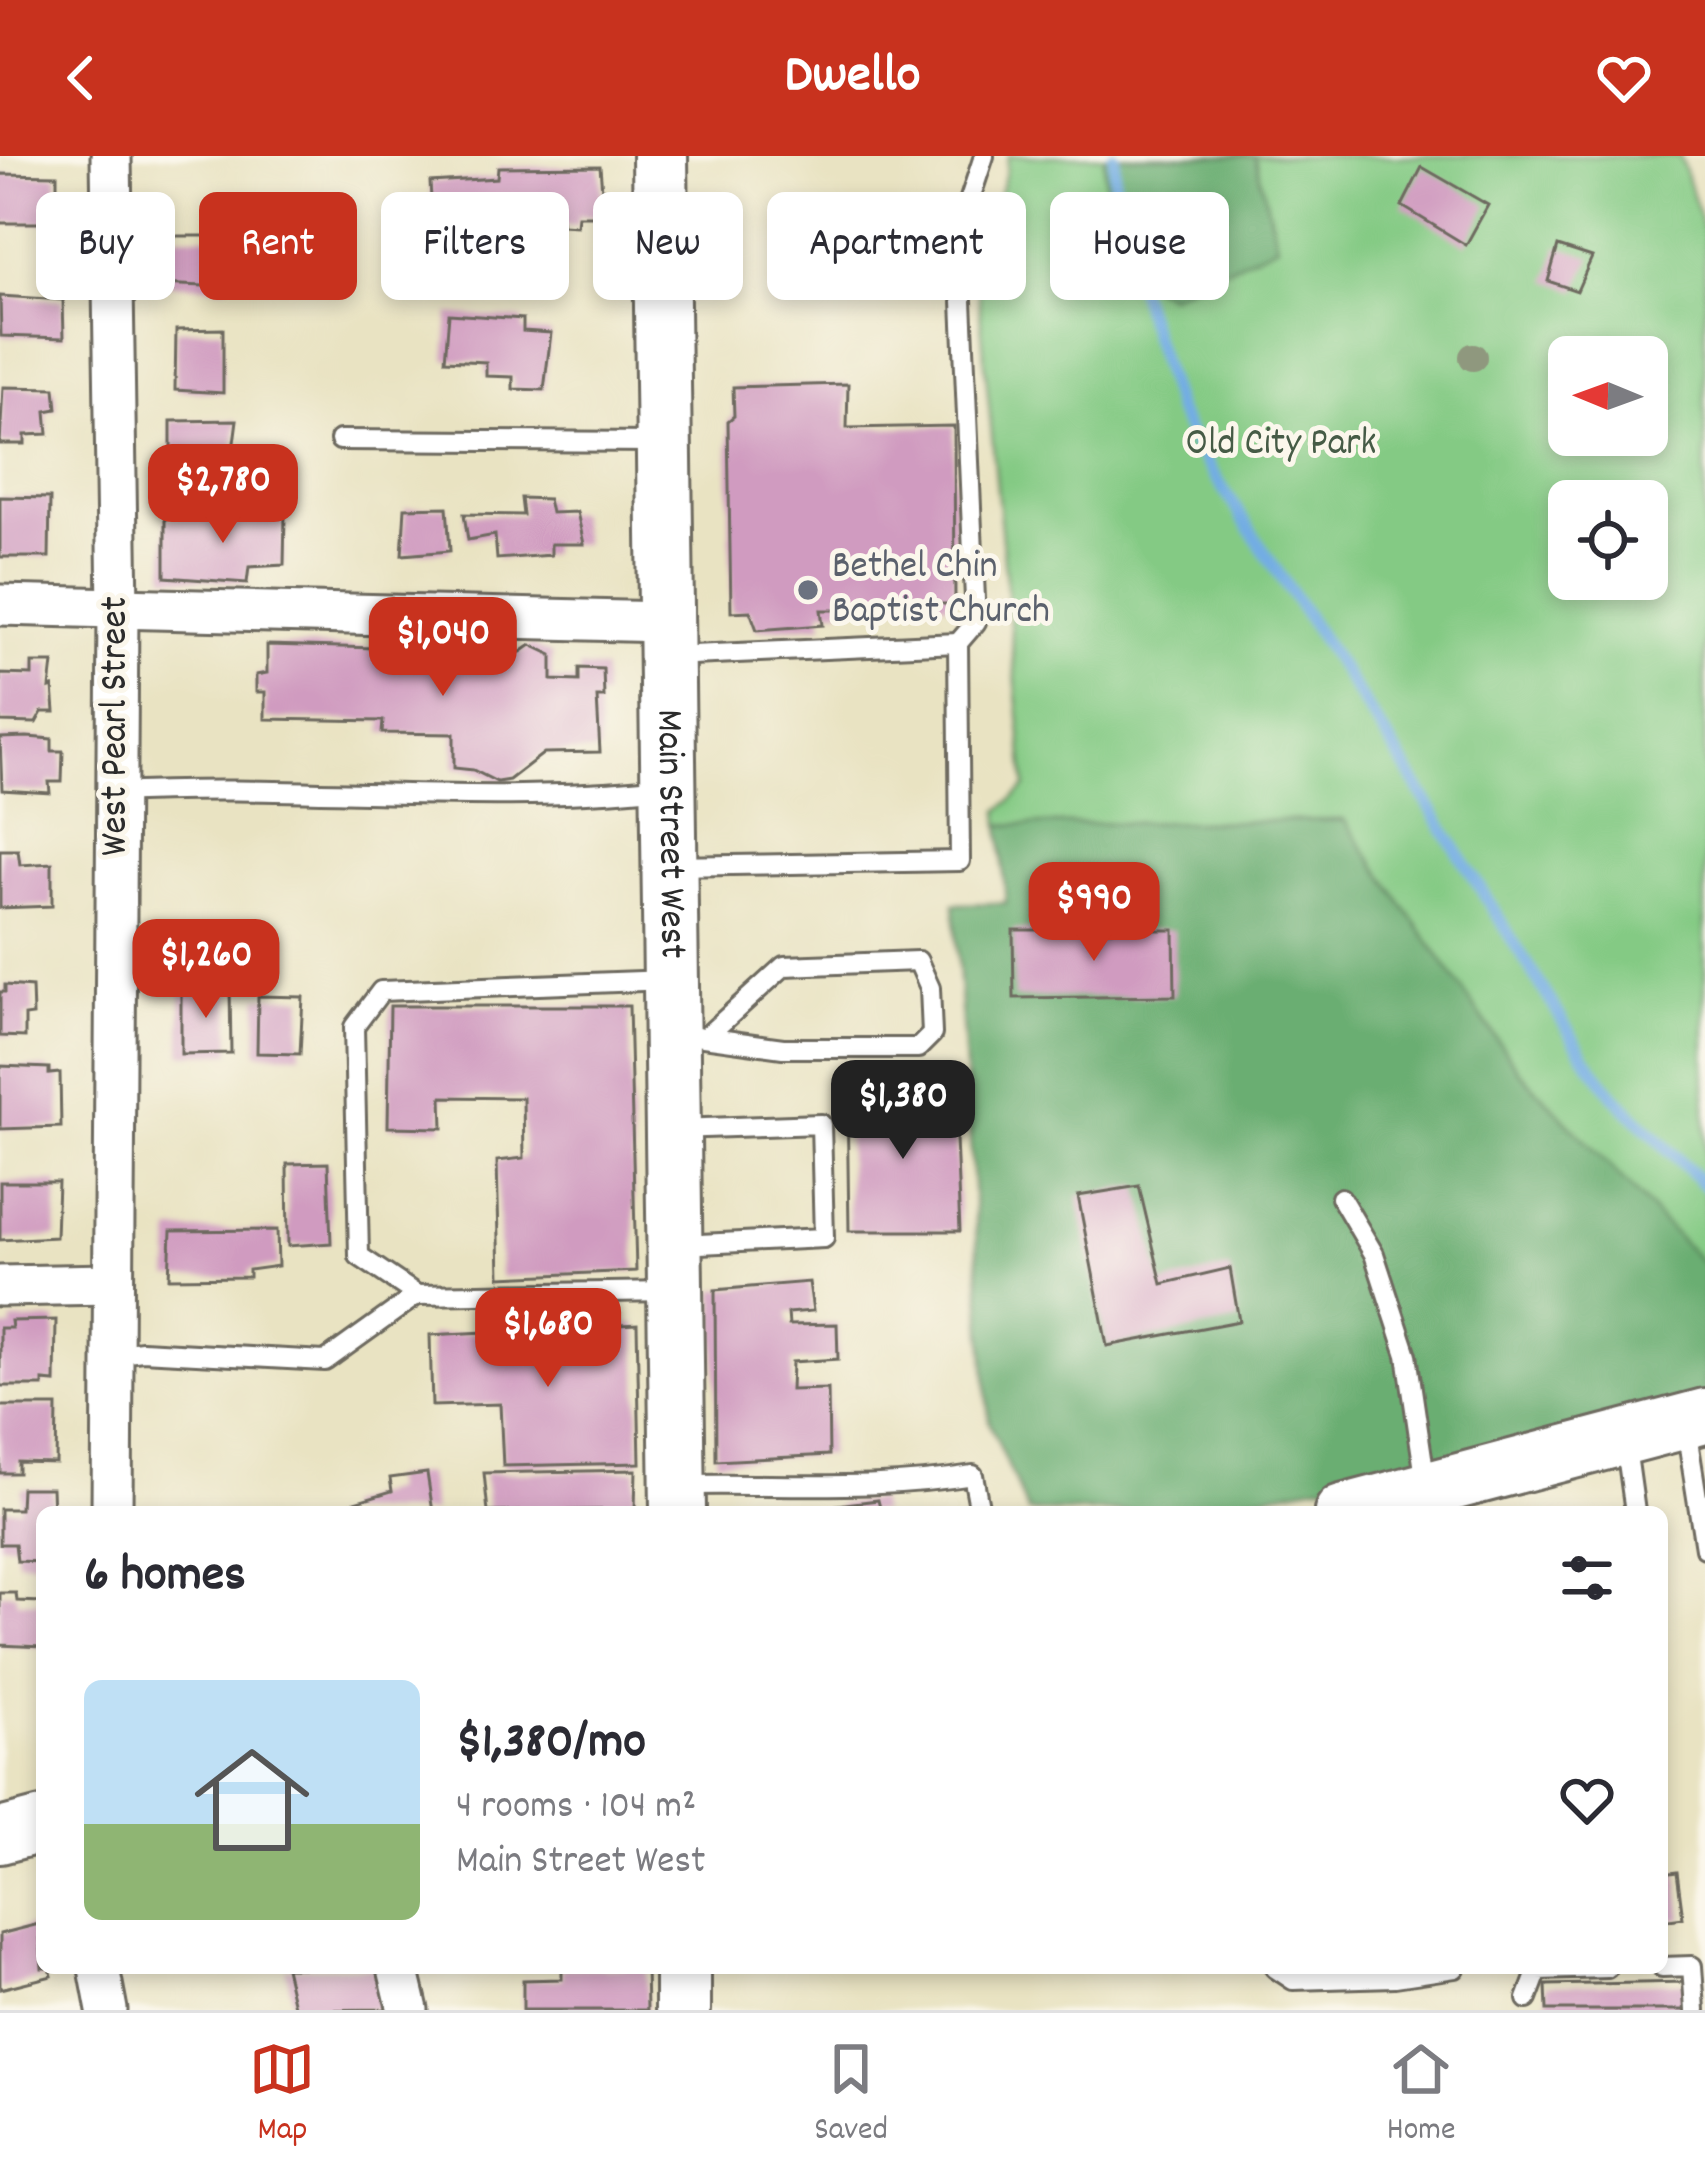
<!DOCTYPE html>
<meta charset="utf-8">
<style>
:root{--surface:#fff;--page:#f7f7f7;--text:#2b2b33;--muted:#7c7c81;--line:#e1e1e2;--accent:#c8321e}
body{margin:0;font-family:Dekko,sans-serif;background:var(--page);color:var(--text);height:100vh;display:flex;flex-direction:column;font-size:45px;white-space:nowrap}
*{box-sizing:border-box;margin:0}
p{font-size:39px;color:var(--muted)}
.icon{flex:none;width:66px;height:66px;fill:none;stroke:currentColor;stroke-width:2;stroke-linecap:round;stroke-linejoin:round}
.map{position:relative;flex:1;overflow:hidden}
.sheet{position:absolute;left:36px;top:1350px;width:1632px;height:468px;display:flex;flex-direction:column;background:var(--surface);border-radius:18px;box-shadow:0 6px 18px #0003}
.sheet>*{flex:none}
.guide{position:absolute;left:36px;top:36px;width:1635px;height:108px;display:flex;gap:24px}
.needle{width:78px;rotate:271deg}
.buttons{position:absolute;left:1548px;top:180px;display:grid;gap:24px}
.buttons a{display:grid;place-items:center;width:120px;height:120px;border-radius:18px;background:var(--surface);box-shadow:0 6px 18px #0003;font-size:60px}
.price{position:absolute;translate:-50% -102px;padding:0 27px;border-radius:24px;background:var(--accent);color:#fff;font-size:39px;line-height:78px;filter:drop-shadow(0 3px 6px #0008)}
.price::after{content:'';position:absolute;left:50%;top:72px;width:36px;height:27px;margin-left:-18px;background:inherit;clip-path:polygon(0 0,100% 0,50% 100%)}
.price.selected{background:#222;color:#fff}
ul{padding:0;list-style:none}
li{display:flex;align-items:center;gap:36px;height:300px;padding:0 48px}
li+li{border-top:3px solid var(--line)}
li span{display:grid;place-items:center;flex:none;width:336px;height:240px;border-radius:18px;color:#555}
li>.icon{margin-inline-start:auto}
span .icon{width:144px;height:144px;fill:#fffc;stroke-width:1}
li b{font-size:51px}
h2{display:flex;justify-content:space-between;align-items:center;height:144px;padding:0 48px;font-size:51px}
.tag{padding:0 42px;border-radius:18px;background:var(--surface);box-shadow:0 6px 18px #0003;font-size:42px;line-height:108px}
.tag.selected{background:var(--accent);color:#fff}
header{display:flex;justify-content:space-between;align-items:center;height:156px;padding:0 48px;background:var(--accent);color:#fff;font-size:54px;font-weight:800}
.dock{display:flex;justify-content:space-around;align-items:center;height:168px;border-top:3px solid var(--line);background:var(--surface);font-size:33px;color:var(--muted)}
.dock a{display:grid;justify-items:center;gap:6px}
.dock .selected{color:var(--accent)}
.map>svg:first-child{display:block}
.green{fill:#84ca84;stroke:#587a58;stroke-width:3;fill-rule:evenodd}
.forest{fill:#6bae72;stroke:#4b6c4e;stroke-width:3}
.lines{fill:none;stroke-linecap:round;stroke-linejoin:round}
.stream{stroke:#73ade3;stroke-width:12}
.building{fill:#d09bc0}
.lane-casing{stroke:#6e6b60;stroke-width:24}
.street-casing{stroke:#6e6b60;stroke-width:45}
.secondary-casing{stroke:#6e6b60;stroke-width:60}
.lane{stroke:#fff;stroke-width:18}
.street{stroke:#fff;stroke-width:39}
.secondary{stroke:#fff;stroke-width:54}
.tree{fill:#8f987e}
.worship-dot{fill:#6b7280;stroke:#fbf7ec;stroke-width:4.5}
.labels{text-anchor:middle;dominant-baseline:central;stroke-width:10;stroke-linejoin:round;paint-order:stroke}
.park-label{font-size:39px;fill:#465b46;stroke:#fbf7ec}
.worship-label{font-size:39px;fill:#5b616d;stroke:#fbf7ec;text-anchor:start}
.street-label{font-size:39px;fill:#2b2b2b;stroke:#fbf7ec}
</style>
<header><svg class="icon" aria-label="back" viewBox="0 0 24 24"><path d="M15 5l-7 7 7 7"/></svg>Dwello<svg class="icon" aria-label="heart" viewBox="0 0 24 24"><path d="M12 20l-8-8c-3-5 5-10 8-4 3-6 11-1 8 4z"/></svg></header>
<div class="map">
<svg width="1705" height="1854" viewBox="0 0 1705 1854">
<rect width="100%" height="100%" fill="#fbf7ec"/>
<filter id="ink" filterUnits="userSpaceOnUse"><feTurbulence type="fractalNoise" baseFrequency=".00833" numOctaves="2"/><feDisplacementMap in="SourceGraphic" scale="24" xChannelSelector="R" yChannelSelector="G"/><feConvolveMatrix kernelMatrix="1 2 1 2 8 2 1 2 1" color-interpolation-filters="sRGB"/></filter>
<filter id="wash" filterUnits="userSpaceOnUse"><feTurbulence type="fractalNoise" baseFrequency=".004" numOctaves="4" result="noise"/><feDisplacementMap in="SourceGraphic" scale="48" xChannelSelector="R" yChannelSelector="G"/><feGaussianBlur stdDeviation="2.7" result="paint"/><feColorMatrix in="noise" values="0 0 0 0 0 0 0 0 0 0 0 0 0 0 0 0 0 1.4 0 .05"/><feComposite in="paint" operator="in"/></filter>
<g filter="url(#wash)">
<rect width="100%" height="100%" fill="#e9e3c2"/>
<path class="green" d="M1008,0H1680L1705,79V1227L1236,666L1000,669L999,655L1026,631L973,84C991,57 1006,33 1008,0ZM1569,201H1647V279H1569ZM1569,345H1647V423H1569Z"/>
<g class="forest">
<polygon points="1104,0 1255,0 1277,89 1169,139 1111,109"/>
<polygon points="1344,664 1519,915 1705,1110 1705,1255 1177,1356 1028,1356 989,1266 954,748 1006,747 1000,669"/>
</g>
<g class="lines">
<polyline class="stream" points="1114,0 1115,54 1127,97 1177,255 1199,296 1396,596 1585,901 1615,941 1705,1030"/>
</g>
<g id="blocks">
<g class="building">
<polygon points="600,10 604,60 578,60 577,70 562,69 560,60 432,60 430,26 497,22 498,11"/>
<polygon points="1422,11 1488,49 1466,89 1402,50"/>
<polygon points="0,18 57,19 57,67 0,67"/>
<polygon points="156,80 228,80 227,131 158,128"/>
<polygon points="1558,90 1592,101 1577,135 1548,125"/>
<polygon points="0,140 63,144 64,182 1,180"/>
<polygon points="449,158 523,163 523,175 551,177 544,234 513,233 513,221 486,220 486,206 445,204"/>
<polygon points="223,173 223,237 175,234 176,174"/>
<polygon points="848,228 847,272 954,270 955,448 842,448 842,454 821,454 823,469 757,474 750,455 731,456 728,265 734,260 733,231"/>
<polygon points="3,231 55,232 57,253 46,255 48,278 25,279 25,288 0,288"/>
<polygon points="237,264 230,317 171,319 171,265"/>
<polygon points="0,341 50,342 49,401 0,401"/>
<polygon points="521,342 548,343 551,357 577,356 584,388 551,388 551,399 497,403 495,379 468,384 464,358 523,359"/>
<polygon points="447,351 450,395 402,399 405,352"/>
<polygon points="285,359 284,409 249,411 247,427 165,421 165,362"/>
<polygon points="267,489 521,496 531,489 552,499 552,524 579,525 579,512 603,513 604,541 597,541 600,596 544,597 509,624 497,626 473,614 454,612 454,578 382,577 383,565 265,563 265,536 256,536 256,519 267,517"/>
<polygon points="32,507 53,507 50,532 53,531 55,556 42,556 36,567 0,566 0,518 32,519"/>
<polygon points="27,581 52,583 52,595 63,595 62,626 49,626 50,637 2,634 0,582"/>
<polygon points="0,694 18,694 20,709 52,707 52,750 0,752"/>
<polygon points="1013,774 1174,774 1175,840 1014,842"/>
<polygon points="5,829 32,831 33,859 25,860 25,881 0,880 0,836 5,836"/>
<polygon points="230,830 231,897 181,898 181,833"/>
<polygon points="258,840 303,841 300,898 257,897"/>
<polygon points="390,850 629,850 636,1115 500,1121 497,1005 524,1002 523,942 442,941 443,972 388,971"/>
<polygon points="0,910 49,912 49,918 60,917 61,971 0,973"/>
<polygon points="954,936 960,1075 849,1075 847,938"/>
<polygon points="328,1007 331,1087 288,1090 287,1008"/>
<polygon points="0,1026 58,1026 56,1081 0,1084"/>
<polygon points="1139,1030 1162,1128 1230,1112 1239,1165 1107,1190 1078,1040"/>
<polygon points="277,1074 278,1110 249,1114 249,1121 169,1122 171,1075"/>
<polygon points="809,1126 813,1155 788,1157 789,1169 837,1168 838,1203 792,1206 791,1234 828,1233 829,1299 716,1305 715,1134"/>
<polygon points="56,1164 55,1226 43,1225 43,1230 0,1230 0,1172 12,1172 11,1165"/>
<polygon points="637,1168 640,1307 503,1310 500,1248 432,1250 430,1179"/>
<polygon points="0,1250 57,1250 56,1307 18,1306 18,1317 0,1317"/>
<polygon points="636,1314 635,1353 488,1356 484,1317"/>
<polygon points="427,1317 433,1356 345,1356 344,1349 392,1335 390,1322"/>
<polygon points="21,1332 52,1332 53,1356 42,1356 42,1406 17,1405 15,1388 0,1388 0,1353 20,1353"/>
<polygon points="878,1344 881,1356 838,1356 837,1349"/>
<polygon points="0,1437 16,1437 17,1445 42,1446 42,1491 0,1489"/>
<polygon points="1677,1716 1683,1762 1662,1765 1662,1718"/>
<polygon points="39,1768 42,1812 50,1812 52,1820 0,1833 0,1778"/>
<polygon points="285,1812 380,1812 388,1853 295,1854"/>
<polygon points="562,1812 646,1812 647,1854 523,1854 523,1824 562,1823"/>
<polygon points="1685,1826 1686,1854 1547,1854 1546,1829"/>
</g>
</g>
</g>
<g filter="url(#ink)">
<use href="#blocks" fill-opacity="0" stroke="#6e6b60" stroke-width="3"/>
<g class="lines">
<defs>
<g id="lane">
<polyline points="340,284 658,286"/>
<polyline points="669,500 958,487"/>
<path d="M116,637C298,627 483,651 663,631"/>
<polyline points="672,710 960,705 958,487 976,466 959,76 984,0"/>
<polyline points="668,824 381,835 354,871 359,1100 417,1139 671,1135"/>
<polyline points="674,877 783,892 918,892 932,878 930,832 918,805 784,810 708,879"/>
<polyline points="676,973 821,968 824,1082 679,1089"/>
<polyline points="1341,1042 1374,1098 1407,1199 1426,1328"/>
<polyline points="112,1199 142,1195 325,1205 417,1139"/>
<polyline points="1686,1272 1705,1392"/>
<polyline points="1625,1284 1635,1356"/>
<path d="M682,1329C783,1327 872,1335 973,1319L980,1356"/>
<polyline points="1662,1811 1692,1810 1695,1854"/>
<polyline points="1275,1812 1293,1824 1395,1821 1455,1812"/>
<polyline points="1527,1843 1538,1814 1607,1812"/>
</g>
<g id="street">
<polyline points="111,0 118,452 112,1356"/>
<polyline points="0,449 665,466"/>
<polyline points="0,1130 111,1128"/>
<polyline points="99,1812 107,1854"/>
<polyline points="398,1812 408,1854"/>
</g>
<g id="secondary">
<path id="s1" d="M660,0L678,1356"/>
<polyline points="1342,1356 1705,1260"/>
<polyline points="0,1680 42,1669"/>
<polyline points="683,1812 683,1854"/>
</g>
</defs>
<use href="#lane" class="lane-casing"/>
<use href="#street" class="street-casing"/>
<use href="#secondary" class="secondary-casing"/>
<use href="#lane" class="lane"/>
<use href="#street" class="street"/>
<use href="#secondary" class="secondary"/>
</g>
<g class="tree">
<circle cx="1204" cy="85" r="14"/>
<circle cx="1473" cy="201" r="14"/>
</g>
</g>
<circle class="worship-dot" cx="808" cy="434" r="12"/>
<g class="labels">
<g class="park-label">
<text x="1281" y="289">Old City Park</text>
</g>
<g class="worship-label">
<text x="832" y="412">Bethel Chin<tspan x="832" dy="45">Baptist Church</tspan></text>
</g>
<g class="street-label">
<text transform="translate(117 570) rotate(-90)">West Pearl Street</text>
<text stroke="none"><textPath href="#s1" startOffset="678">Main Street West</textPath></text>
</g>
</g>
</svg>
<div class="buttons">
<a><svg class="needle" viewBox="-14 -14 28 28"><path d="M0-13l5 13h-10z" fill="#e53935"/><path d="M0 13l5-13h-10z" fill="#7c7c81"/></svg></a>
<a><svg class="icon" aria-label="locate" viewBox="0 0 24 24"><circle cx="12" cy="12" r="6"/><path d="M12 2v4M12 18v4M2 12h4M18 12h4"/></svg></a>
</div>
<b class="price" style="left:223px;top:390px">$2,780</b>
<b class="price" style="left:443px;top:543px">$1,040</b>
<b class="price" style="left:1094px;top:808px">$990</b>
<b class="price" style="left:206px;top:865px">$1,260</b>
<b class="price selected" style="left:903px;top:1006px">$1,380</b>
<b class="price" style="left:548px;top:1234px">$1,680</b>
<div class="guide">
<a class="tag">Buy</a>
<a class="tag selected">Rent</a>
<a class="tag">Filters</a>
<a class="tag">New</a>
<a class="tag">Apartment</a>
<a class="tag">House</a>
</div>
<section class="sheet">
<h2>6 homes<svg class="icon" aria-label="filters" viewBox="0 0 24 24"><path d="M4 7h16M4 17h16"/><circle cx="9" cy="7" r="2"/><circle cx="15" cy="17" r="2"/></svg></h2>
<ul>
<li><span style="background:linear-gradient(#bfe0f5 60%,#8fb573 0)"><svg class="icon" aria-label="home" viewBox="0 0 24 24"><path d="M3 11l9-7 9 7M6 9v11h12V9"/></svg></span><div><b>$1,380/mo</b><p>4 rooms · 104 m²</p><p>Main Street West</p></div><svg class="icon" aria-label="heart" viewBox="0 0 24 24"><path d="M12 20l-8-8c-3-5 5-10 8-4 3-6 11-1 8 4z"/></svg></li>
</ul>
</section>
</div>
<nav class="dock">
<a class="selected"><svg class="icon" aria-label="map" viewBox="0 0 24 24"><path d="M3 6l6-2 6 2 6-2v14l-6 2-6-2-6 2zM9 4v14M15 6v14"/></svg>Map</a>
<a><svg class="icon" aria-label="saved" viewBox="0 0 24 24"><path d="M7 4h10v16l-5-4-5 4z"/></svg>Saved</a>
<a><svg class="icon" aria-label="home" viewBox="0 0 24 24"><path d="M3 11l9-7 9 7M6 9v11h12V9"/></svg>Home</a>
</nav>
